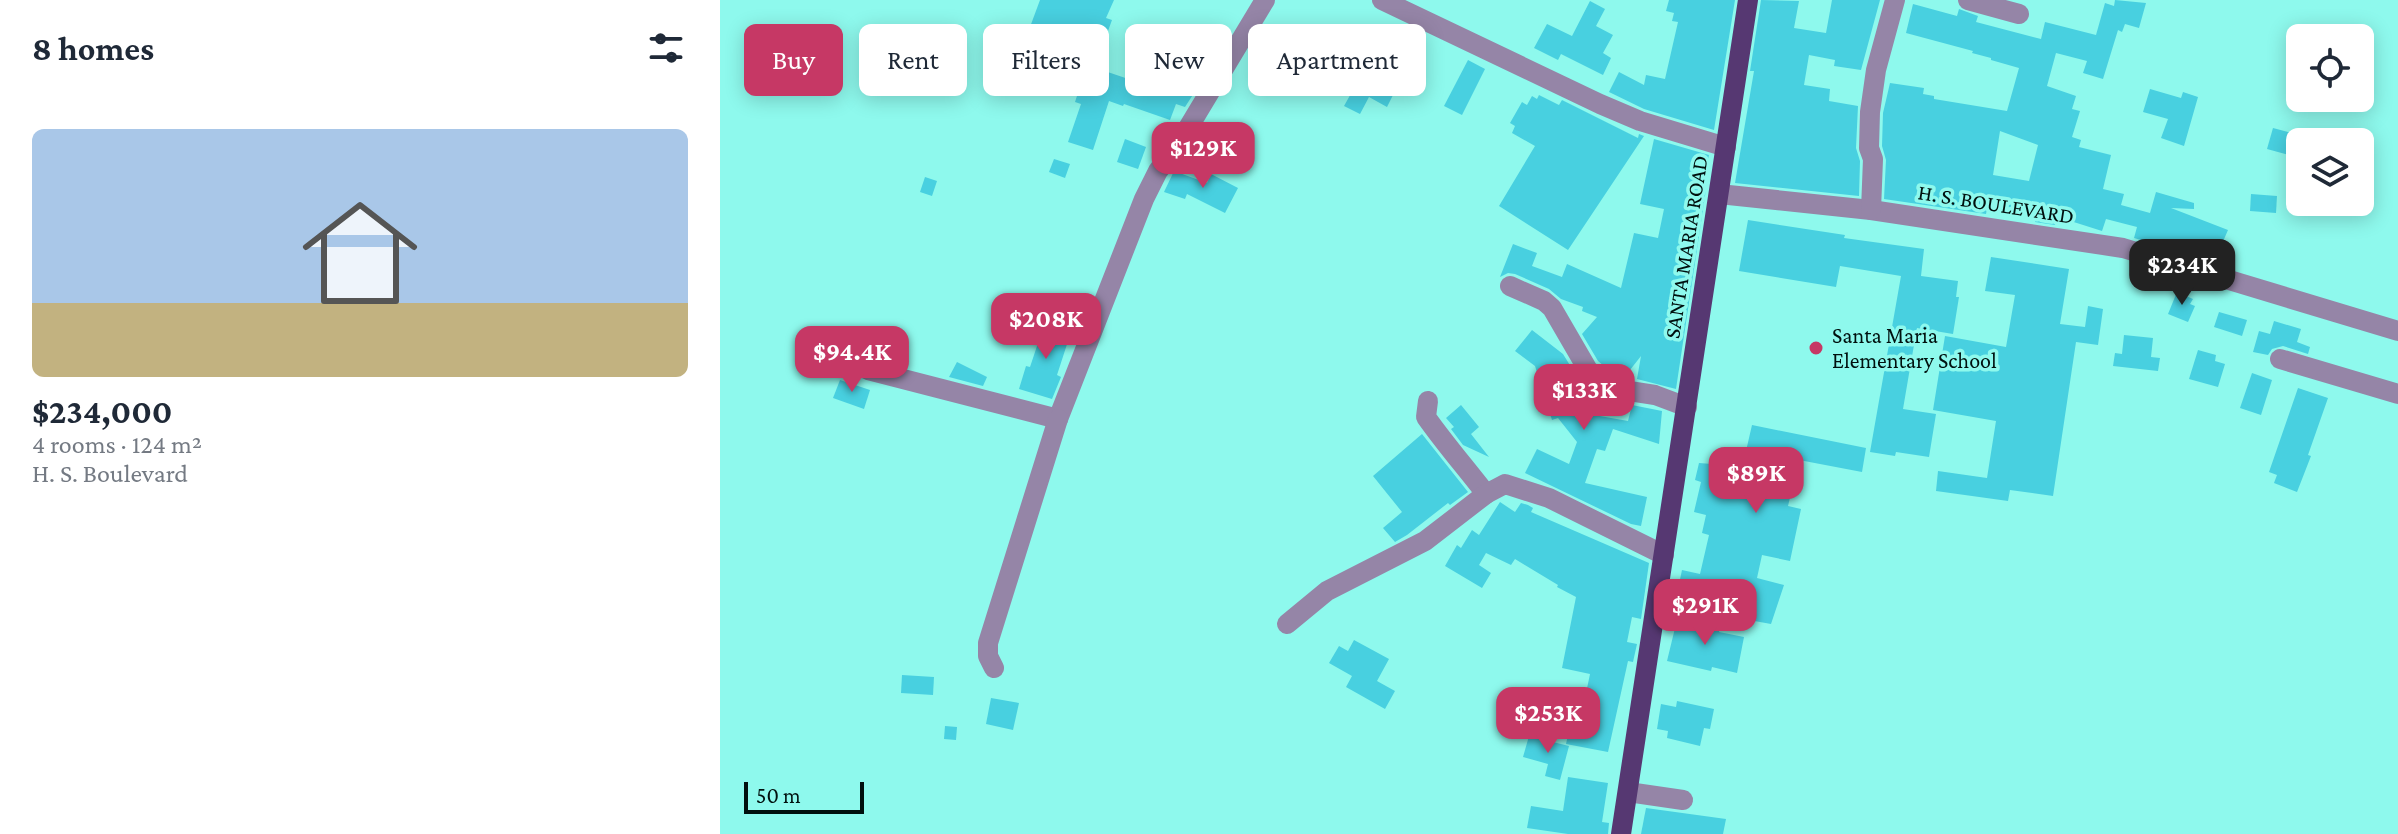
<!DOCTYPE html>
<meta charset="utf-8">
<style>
:root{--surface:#fff;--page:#f6f6f7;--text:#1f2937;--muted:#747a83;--accent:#c63865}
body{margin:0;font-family:"Crimson Pro",serif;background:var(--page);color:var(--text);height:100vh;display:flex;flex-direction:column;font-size:30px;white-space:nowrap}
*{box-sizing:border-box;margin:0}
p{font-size:26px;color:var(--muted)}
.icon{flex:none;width:44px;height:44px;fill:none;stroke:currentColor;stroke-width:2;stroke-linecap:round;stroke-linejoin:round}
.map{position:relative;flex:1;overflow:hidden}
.details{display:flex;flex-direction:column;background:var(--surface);width:720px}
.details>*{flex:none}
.banner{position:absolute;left:24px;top:24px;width:760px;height:72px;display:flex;gap:16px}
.controls{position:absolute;left:1566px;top:24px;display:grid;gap:16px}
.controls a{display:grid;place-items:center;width:88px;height:88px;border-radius:12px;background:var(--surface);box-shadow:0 4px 20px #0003;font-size:40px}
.scale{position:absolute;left:24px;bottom:20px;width:120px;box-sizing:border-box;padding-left:8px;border:4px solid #00100e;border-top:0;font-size:22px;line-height:28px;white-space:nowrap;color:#00100e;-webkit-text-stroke:6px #8ef9ed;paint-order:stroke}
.price{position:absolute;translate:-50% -68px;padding:0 18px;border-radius:16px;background:var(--accent);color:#fff;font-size:26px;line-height:52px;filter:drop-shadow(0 2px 4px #0008)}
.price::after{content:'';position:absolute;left:50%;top:48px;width:24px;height:18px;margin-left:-12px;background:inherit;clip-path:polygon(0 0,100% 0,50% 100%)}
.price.on{background:#222;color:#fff}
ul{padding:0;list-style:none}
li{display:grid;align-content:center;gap:16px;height:424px;padding:0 32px}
li span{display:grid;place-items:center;height:248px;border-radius:12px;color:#555}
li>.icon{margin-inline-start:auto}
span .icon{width:144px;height:144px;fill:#fffc;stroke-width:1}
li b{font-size:34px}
h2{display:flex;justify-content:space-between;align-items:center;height:96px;padding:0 32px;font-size:34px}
.pill{padding:0 28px;border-radius:12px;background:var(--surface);box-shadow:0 4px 20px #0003;font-size:28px;line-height:72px}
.pill.on{background:var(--accent);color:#fff}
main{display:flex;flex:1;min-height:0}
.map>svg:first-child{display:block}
.building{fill:#48d0e0;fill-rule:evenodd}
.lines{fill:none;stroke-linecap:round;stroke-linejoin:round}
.minor{stroke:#9585a7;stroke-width:20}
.major{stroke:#563872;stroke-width:20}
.poi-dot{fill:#c63865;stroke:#8ef9ed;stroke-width:3}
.labels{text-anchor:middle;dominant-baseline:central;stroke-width:7;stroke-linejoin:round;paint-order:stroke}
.street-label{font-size:22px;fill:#00100e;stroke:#8ef9ed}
.poi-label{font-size:22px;fill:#00100e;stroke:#8ef9ed;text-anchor:start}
</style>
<main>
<section class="details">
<h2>8 homes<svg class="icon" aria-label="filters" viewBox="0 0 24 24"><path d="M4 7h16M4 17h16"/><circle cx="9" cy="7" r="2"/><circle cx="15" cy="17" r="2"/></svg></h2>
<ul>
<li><span style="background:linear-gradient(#a9c7e8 70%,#c2b280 0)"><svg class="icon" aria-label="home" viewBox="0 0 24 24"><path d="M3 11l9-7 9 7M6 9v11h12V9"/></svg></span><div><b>$234,000</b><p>4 rooms · 124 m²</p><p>H. S. Boulevard</p></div></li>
</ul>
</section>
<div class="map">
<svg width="1678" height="834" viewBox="0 0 1678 834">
<rect width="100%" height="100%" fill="#8ef9ed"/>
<g class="building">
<polygon points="320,0 394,0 386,18 392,20 384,42 360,33 357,43 336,36 329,55 311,49 318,29 310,27"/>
<polygon points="949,0 1015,0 994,130 924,109 889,92 899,72 924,85 926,75 945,79 958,22 952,21 954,13 946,11"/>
<polygon points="1041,0 1079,1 1074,28 1106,33 1112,0 1160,0 1141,70 1114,66 1115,60 1089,55 1084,85 1110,89 1109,101 1138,106 1136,148 1140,161 1139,196 1015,183 1034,71 1030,71"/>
<path d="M1395,0L1426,3L1419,28L1405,24L1402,32L1398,30L1383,79L1363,73L1367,61L1336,53L1327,86L1356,96L1352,109L1360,111L1352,137L1361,140L1359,147L1391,155L1383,189L1404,194L1401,205L1430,213L1436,192L1474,203V209L1451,208L1508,230L1495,260L1466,250L1465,253L1414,238L1417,227L1386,219L1382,231L1338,217L1335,225L1315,222L1316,216L1267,209L1266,214L1164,199L1166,160L1162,146L1163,113L1170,83L1204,88L1203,94L1214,96V99L1287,111L1299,68L1271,60V58L1252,53L1253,51L1186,33L1193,4L1237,16L1239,9L1258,16L1256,22L1321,39L1325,22L1376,35L1385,3L1394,6ZM1280,131L1318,145L1309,181L1273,175Z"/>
<polygon points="870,1 885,9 876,26 893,35 883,53 891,58 883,75 841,54 838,60 814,48 827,24 852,36"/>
<polygon points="661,40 682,51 664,85 675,91 667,107 649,97 640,114 624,106"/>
<polygon points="748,60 765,69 742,115 724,106"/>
<polygon points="367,65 432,87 436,76 476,90 465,107 456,104 450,120 404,104 403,106 389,101 373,150 348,142 361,104 355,102"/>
<polygon points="1430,89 1461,98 1463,92 1478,97 1464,146 1441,138 1448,119 1423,112"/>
<polygon points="819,95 839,105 842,100 918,138 919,134 924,136 848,250 779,206 815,146 792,133 795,126 790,123 802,102 807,105 812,96 817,99"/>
<polygon points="1553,128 1579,135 1573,156 1547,149"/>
<polygon points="405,139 426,147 418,169 397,162"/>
<polygon points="934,139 989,155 982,188 986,189 956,389 917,379 921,356 910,370 884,366 878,361 862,334 877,317 862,311 863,307 841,299 829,289 795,274 788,273 780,277 793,244 817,253 812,266 842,277 847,264 901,288 914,233 938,238 944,209 920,204"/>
<polygon points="334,159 350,164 345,178 329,172"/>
<polygon points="454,171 487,183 491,174 518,188 505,213 467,194 465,199 444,192"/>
<polygon points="205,177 217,181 212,196 200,192"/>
<polygon points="1531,194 1557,196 1556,213 1530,211"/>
<polygon points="1028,220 1125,235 1124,238 1204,249 1201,276 1238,281 1236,297 1239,297 1233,334 1197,328 1190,368 1183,409 1216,414 1209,457 1176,452 1175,456 1150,452 1181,276 1120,266 1116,287 1019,271"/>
<polygon points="1271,257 1349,269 1340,324 1365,327 1368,306 1383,309 1378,345 1356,342 1333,496 1290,490 1288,501 1216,491 1218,471 1267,478 1276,421 1213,410 1225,336 1286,347 1295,295 1265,291"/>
<polygon points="1457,292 1473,299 1470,304 1475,306 1468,322 1448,314"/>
<polygon points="1499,312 1527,320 1522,336 1494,327"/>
<polygon points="327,316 340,321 337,331 350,335 337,375 341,377 332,399 299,389 306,366 310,367"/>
<polygon points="1554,321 1581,329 1577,342 1590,347 1588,354 1563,346 1552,349 1548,355 1533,352 1539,331 1550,334"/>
<polygon points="812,330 843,354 859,380 886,400 874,415 908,421 912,405 942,411 939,444 893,429 885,451 877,449 865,483 927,497 921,526 911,524 805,473 817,449 849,464 857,442 838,418 832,420 815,366 795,351"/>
<polygon points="1404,335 1433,338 1431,357 1440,358 1438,371 1393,366 1395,353 1402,354"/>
<polygon points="1478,350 1496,355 1495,361 1505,364 1498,387 1469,379"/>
<polygon points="237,362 267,377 263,386 229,377"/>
<polygon points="1532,373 1552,380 1541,415 1520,408"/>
<polygon points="120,380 150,390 144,409 113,398"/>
<polygon points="1578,388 1608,398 1588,455 1591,456 1577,492 1554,483 1557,475 1549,472"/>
<polygon points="741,405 759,427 751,434 769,457 743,445 731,429 734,427 726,418"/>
<polygon points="1032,425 1146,448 1142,472 1079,460 1068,506 1081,509 1070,561 1042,555 1037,578 1064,585 1051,624 1029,620 1032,606 958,589 962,570 980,574 989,535 982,533 986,515 974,512 981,482 975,480 979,463 1005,465 1006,461 1023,464"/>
<polygon points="702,434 748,492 730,505 728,503 687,535 675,542 663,528 682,512 653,476"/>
<polygon points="780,502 795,512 801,503 808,505 813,508 811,512 929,563 921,619 912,617 907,642 917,644 913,662 908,661 888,752 846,744 852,716 847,715 850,696 865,698 870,674 842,668 856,597 837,587 838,585 795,559 791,565 766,553 759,565 771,573 762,588 725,566 737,545 741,548 752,530 759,535"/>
<polygon points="967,616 1001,624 999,632 1024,637 1017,673 992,667 991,671 947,661 955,628 964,630"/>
<polygon points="634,640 669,659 657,681 675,691 665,709 626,687 632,676 609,663 619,646 628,651"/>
<polygon points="182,675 214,677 213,695 181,693"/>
<polygon points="271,698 299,703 293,730 266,724"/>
<polygon points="957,701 994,709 990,729 984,728 980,746 947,738 948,731 937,729 941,704 956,707"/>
<polygon points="225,726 237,727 236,740 224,739"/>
<polygon points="809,736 849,746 840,780 825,776 828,764 803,757"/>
<polygon points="848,777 888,783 882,822 889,823 888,834 848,834 807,828 811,806 843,811"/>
<polygon points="926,808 1006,819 1003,834 921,834"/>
</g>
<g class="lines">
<g class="minor">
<polyline points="662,0 880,104 920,121 1006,147"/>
<polyline points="1248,0 1299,14"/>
<polyline points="999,194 1151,210 1403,248 1678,331"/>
<polyline points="1151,210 1153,159 1149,148 1150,112 1156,70 1175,0"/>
<polyline points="790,286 824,301 832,308 868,370 890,388 935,395 967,407"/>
<polyline points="1560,359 1678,394"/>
<polyline points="148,370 338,419 424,199 438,171 456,148 545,0"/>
<path d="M708,401L706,417C725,444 746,468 766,494"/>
<polyline points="567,624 607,591 705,541 766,494 785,484 829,498 944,555"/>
<polyline points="274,668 268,656 268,643 338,419"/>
<polyline points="908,792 963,800"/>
</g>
<polyline class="major" points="901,834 1028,0"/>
</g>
<circle class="poi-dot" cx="1096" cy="348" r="8"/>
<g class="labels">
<g class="street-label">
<text transform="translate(1276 204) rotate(9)">H. S. BOULEVARD</text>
<text transform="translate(966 247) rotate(-81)">SANTA MARIA ROAD</text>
</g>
<g class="poi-label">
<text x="1112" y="335">Santa Maria<tspan x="1112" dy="25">Elementary School</tspan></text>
</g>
</g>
</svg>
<div class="controls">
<a><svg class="icon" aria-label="locate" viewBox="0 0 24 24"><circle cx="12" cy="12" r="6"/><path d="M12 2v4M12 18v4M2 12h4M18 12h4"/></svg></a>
<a><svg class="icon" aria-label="layers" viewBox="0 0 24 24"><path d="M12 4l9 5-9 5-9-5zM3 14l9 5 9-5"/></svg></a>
</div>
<div class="scale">50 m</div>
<b class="price" style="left:483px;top:190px">$129K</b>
<b class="price on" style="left:1462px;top:307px">$234K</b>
<b class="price" style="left:326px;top:361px">$208K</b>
<b class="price" style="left:132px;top:394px">$94.4K</b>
<b class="price" style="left:864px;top:432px">$133K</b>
<b class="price" style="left:1036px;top:515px">$89K</b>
<b class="price" style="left:985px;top:647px">$291K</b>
<b class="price" style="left:828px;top:755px">$253K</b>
<div class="banner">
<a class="pill on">Buy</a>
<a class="pill">Rent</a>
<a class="pill">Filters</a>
<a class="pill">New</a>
<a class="pill">Apartment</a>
</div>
</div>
</main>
